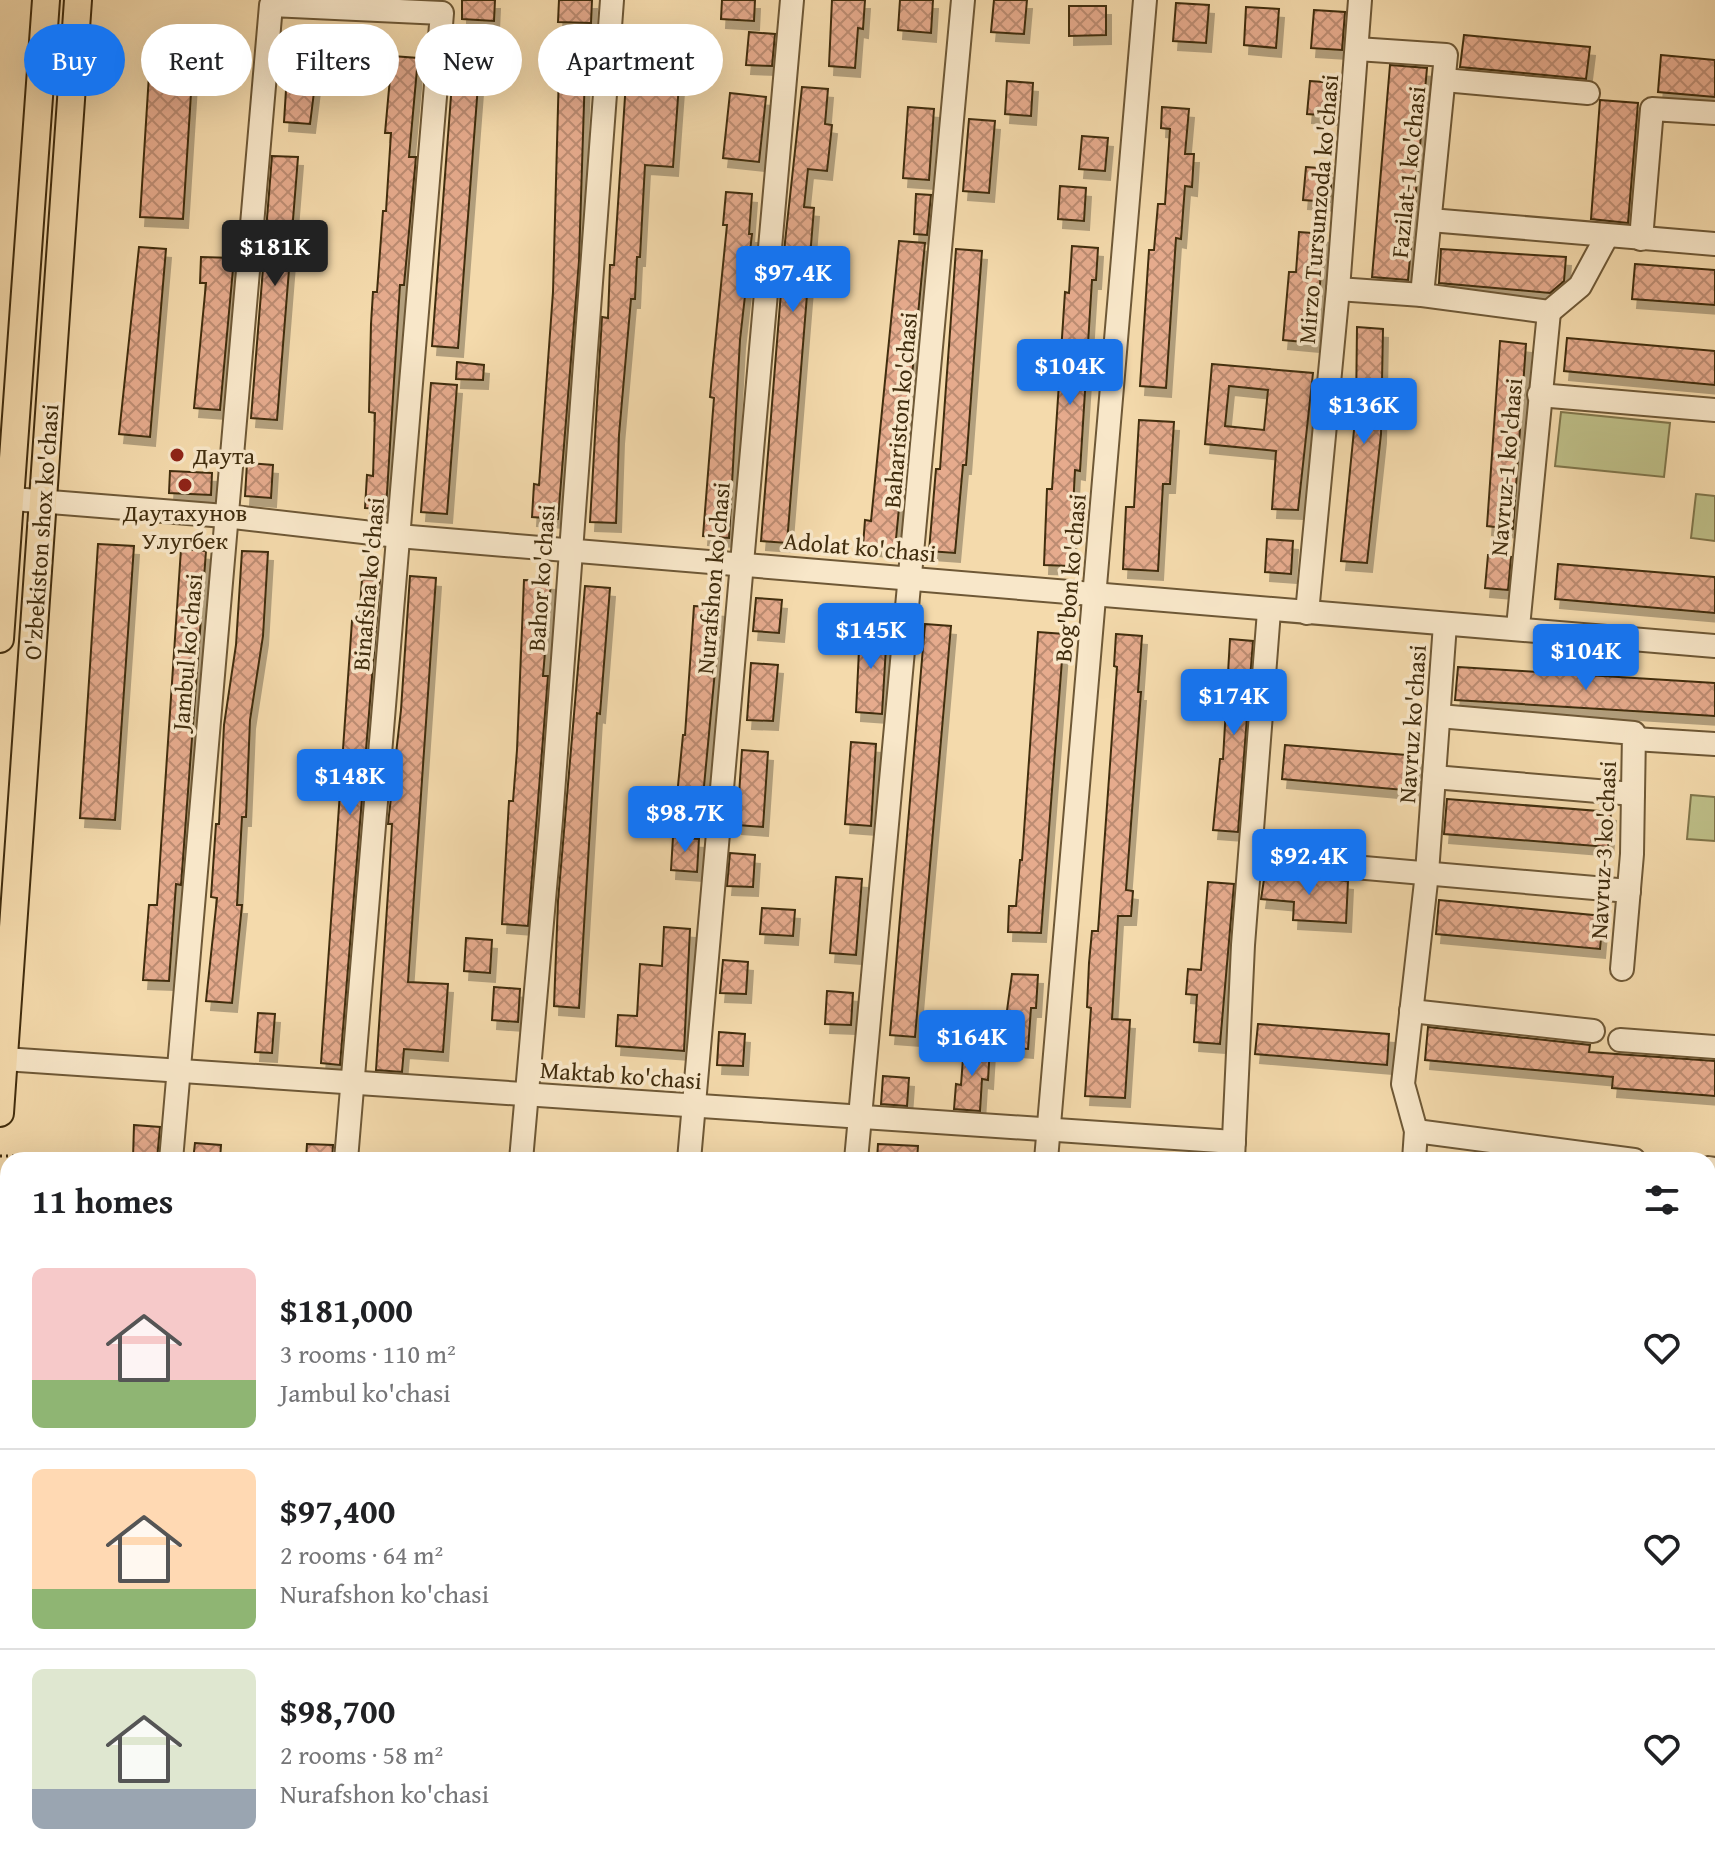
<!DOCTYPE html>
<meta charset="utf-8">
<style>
:root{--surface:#fff;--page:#f6f6f6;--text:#202124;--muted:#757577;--line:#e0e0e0;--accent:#1a73e8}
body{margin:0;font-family:"Gentium Book Plus",serif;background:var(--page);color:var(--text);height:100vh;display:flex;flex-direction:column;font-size:30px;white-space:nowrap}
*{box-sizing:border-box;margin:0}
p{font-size:26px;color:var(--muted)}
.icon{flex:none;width:44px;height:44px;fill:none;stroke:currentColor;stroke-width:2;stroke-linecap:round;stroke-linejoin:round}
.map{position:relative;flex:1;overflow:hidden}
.sheet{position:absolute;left:0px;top:1152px;width:1716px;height:714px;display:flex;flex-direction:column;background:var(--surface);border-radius:24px 24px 0 0;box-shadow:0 8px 32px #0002}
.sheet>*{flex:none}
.guide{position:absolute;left:24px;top:24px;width:800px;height:72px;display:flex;gap:16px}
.price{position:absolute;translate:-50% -68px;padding:0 18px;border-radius:8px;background:var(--accent);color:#fff;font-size:26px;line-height:52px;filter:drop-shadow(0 2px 4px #0008)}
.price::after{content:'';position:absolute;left:50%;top:48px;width:24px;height:18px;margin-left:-12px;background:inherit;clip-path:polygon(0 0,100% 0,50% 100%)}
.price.current{background:#222;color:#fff}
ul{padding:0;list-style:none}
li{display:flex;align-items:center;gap:24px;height:200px;padding:0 32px}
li+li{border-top:2px solid var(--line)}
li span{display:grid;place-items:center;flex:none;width:224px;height:160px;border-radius:12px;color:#555}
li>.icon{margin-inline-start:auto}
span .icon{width:96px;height:96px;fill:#fffc;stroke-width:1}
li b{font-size:34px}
h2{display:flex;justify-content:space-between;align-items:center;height:96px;padding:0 32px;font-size:34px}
.chip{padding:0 28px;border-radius:36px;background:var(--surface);box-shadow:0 8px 32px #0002;font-size:28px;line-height:72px}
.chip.current{background:var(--accent);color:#fff}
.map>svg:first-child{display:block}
.park{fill:#bebf88;stroke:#80764b;stroke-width:2}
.building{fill:url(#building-cross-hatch);stroke:#412d0e;stroke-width:2;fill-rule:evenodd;filter:url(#shadow)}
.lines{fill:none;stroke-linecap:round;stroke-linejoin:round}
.minor-casing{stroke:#6e5836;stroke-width:26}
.major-casing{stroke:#412d0e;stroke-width:30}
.path{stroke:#412d0e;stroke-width:3;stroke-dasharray:2 4;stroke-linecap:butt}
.minor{stroke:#f8e7c9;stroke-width:22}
.major{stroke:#f4daac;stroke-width:26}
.poi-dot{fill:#8f2418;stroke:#f8e7c9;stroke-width:3}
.labels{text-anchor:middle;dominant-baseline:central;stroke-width:7;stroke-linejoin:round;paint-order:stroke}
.street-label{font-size:24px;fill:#412d0e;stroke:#f8e7c9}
.poi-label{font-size:24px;fill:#412d0e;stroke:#f8e7c9;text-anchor:start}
</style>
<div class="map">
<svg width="1715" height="1865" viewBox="0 0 1715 1865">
<defs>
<pattern id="building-cross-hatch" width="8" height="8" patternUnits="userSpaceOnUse" patternTransform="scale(2)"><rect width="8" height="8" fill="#e6ab8d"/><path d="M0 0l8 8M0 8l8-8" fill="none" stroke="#bc8c72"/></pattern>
<filter id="shadow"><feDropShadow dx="5" dy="9" stdDeviation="0" flood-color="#0004"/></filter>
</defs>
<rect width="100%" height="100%" fill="#f4daac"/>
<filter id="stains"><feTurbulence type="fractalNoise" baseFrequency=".0025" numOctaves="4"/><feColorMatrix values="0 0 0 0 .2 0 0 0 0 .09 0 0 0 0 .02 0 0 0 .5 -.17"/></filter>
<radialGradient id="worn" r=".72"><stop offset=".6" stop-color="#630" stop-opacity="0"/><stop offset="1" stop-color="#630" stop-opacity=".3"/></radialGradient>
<g class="park">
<polygon points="1561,412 1670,423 1664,477 1555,466"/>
<polygon points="1696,494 1715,496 1715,541 1691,538"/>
<polygon points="1691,795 1715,797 1715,841 1687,839"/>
</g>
<g class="building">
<polygon points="462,0 495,0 494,21 462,19"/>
<polygon points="559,0 592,0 591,23 558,22"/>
<polygon points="722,0 755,0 754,21 721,19"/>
<polygon points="832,0 865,0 863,29 858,28 855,68 829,66"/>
<polygon points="900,0 933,0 931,33 898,30"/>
<polygon points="994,0 1027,0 1024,34 991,32"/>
<polygon points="1176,3 1209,5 1206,43 1173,41"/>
<polygon points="1069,6 1106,6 1106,35 1069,36"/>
<polygon points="1246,7 1279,9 1276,48 1244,45"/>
<polygon points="1314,10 1345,12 1342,50 1311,48"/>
<polygon points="749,32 775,34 772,66 746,65"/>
<polygon points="1464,35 1590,47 1586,79 1460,67"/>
<polygon points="294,42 320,44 310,124 284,122 286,90 291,90"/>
<polygon points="1661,55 1715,60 1715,97 1658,92"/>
<polygon points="392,56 418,58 409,157 416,157 404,285 400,285 386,509 365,508 367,475 373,476 375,413 369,412 371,324 373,292 377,292 383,211 386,211 391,133 385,133"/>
<polygon points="150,59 193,62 183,219 140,217"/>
<polygon points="1390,65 1427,68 1408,280 1372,277"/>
<polygon points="627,66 680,70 673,167 645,165 640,257 637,257 635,299 631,299 619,435 616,523 590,522 602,317 608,318 610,265 614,265"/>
<polygon points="453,70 479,72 458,348 432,346"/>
<polygon points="559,70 585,72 579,261 558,519 532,517 534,484 539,485 553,292"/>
<polygon points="1007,81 1033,83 1031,116 1005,114"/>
<polygon points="1310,81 1336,83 1333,116 1307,114"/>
<polygon points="802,87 828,89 825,124 832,125 827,171 808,169 804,207 814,208 787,543 761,541 785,242"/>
<polygon points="730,93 766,97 759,162 723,158"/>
<polygon points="1600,100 1638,103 1628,223 1591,219"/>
<polygon points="908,107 934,109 929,180 903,178"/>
<polygon points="1162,107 1189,109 1185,154 1194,154 1192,187 1185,186 1181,239 1176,238 1166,388 1140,386 1149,250 1154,250 1158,204 1165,204 1170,129 1161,128"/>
<polygon points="969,119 995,121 989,193 963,191"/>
<polygon points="1082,136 1108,138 1105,171 1079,169"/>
<polygon points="272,156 298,157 277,420 251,418"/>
<polygon points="1306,167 1332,169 1330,202 1303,200"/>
<polygon points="1060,186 1086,188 1084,221 1058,219"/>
<polygon points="726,192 752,194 749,234 752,234 740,340 729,538 703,536 714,398 710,397 713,365 727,225 723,225"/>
<polygon points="916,194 931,195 927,235 914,234"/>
<polygon points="1299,232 1325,234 1314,343 1283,340 1289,272 1296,272"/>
<polygon points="899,241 925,243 895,549 863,546 865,520 871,521"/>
<polygon points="1072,246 1098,248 1096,280 1092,280 1080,471 1075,470 1070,566 1044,565 1047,489 1052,489 1065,292 1069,293"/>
<polygon points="139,247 166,249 150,437 119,434"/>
<polygon points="956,249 982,251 966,465 963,465 955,553 929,551 936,469 940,469"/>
<polygon points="1441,249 1566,257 1564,281 1550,293 1439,283"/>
<polygon points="201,257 234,258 220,410 194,408 206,283 200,283"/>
<polygon points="1635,264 1715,270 1715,305 1632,299"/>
<polygon points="1357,327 1383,329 1381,434 1367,563 1341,561 1356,410"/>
<polygon points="1567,338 1715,351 1715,385 1564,371"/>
<polygon points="1500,341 1526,344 1513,529 1487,526"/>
<polygon points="457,362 484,365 483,380 456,379"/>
<path d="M1212,364L1313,373L1298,510L1272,509L1276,451L1205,444ZM1229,386L1268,390L1264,430L1225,426Z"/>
<polygon points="431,383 457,385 447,514 421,512"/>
<polygon points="1139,420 1174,422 1170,484 1163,484 1158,571 1123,569 1126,507 1134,507"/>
<polygon points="247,463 273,465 271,498 245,496"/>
<polygon points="170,471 212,473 211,495 169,493"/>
<polygon points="1267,539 1293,541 1291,574 1265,572"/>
<polygon points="98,544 134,546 115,820 80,818"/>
<polygon points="181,549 206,551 181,885 176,884 169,981 143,980 149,905 157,905"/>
<polygon points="242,551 268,552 263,636 250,720 246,817 242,817 237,905 242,905 232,1003 206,1001 217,898 211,897 216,824 219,824 224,725 236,645"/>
<polygon points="1488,555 1511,557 1508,590 1485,588"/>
<polygon points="1558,564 1715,577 1715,613 1555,599"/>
<polygon points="410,576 436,578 408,982 448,984 443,1052 404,1049 402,1072 376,1070 389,878 392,824 388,824 401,710"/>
<polygon points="362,579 380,580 340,1065 321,1063 352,621 359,622"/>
<polygon points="524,580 551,581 543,676 548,676 528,926 502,924 509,801 513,801 517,750"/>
<polygon points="585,586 610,588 600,714 597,713 579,1008 554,1006 558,901"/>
<polygon points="756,598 782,600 779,633 753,631"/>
<polygon points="694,606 721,608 702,807 676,806 683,735 685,735"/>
<polygon points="925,624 951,626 915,1037 890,1035"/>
<polygon points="860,629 887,630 882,714 856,712"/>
<polygon points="1038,632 1064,634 1041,933 1008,932 1009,906 1016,906 1020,860 1022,860"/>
<polygon points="1116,634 1142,636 1138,692 1141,692 1126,890 1133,891 1131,916 1118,916 1112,1019 1130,1020 1125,1098 1085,1096 1091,1008 1087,1007 1089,963 1092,931 1098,931 1117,667 1114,666"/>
<polygon points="1230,639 1253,641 1238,832 1213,830 1220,759 1223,759"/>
<polygon points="751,663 778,665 773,721 747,720"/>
<polygon points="1458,667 1715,683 1715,716 1455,700"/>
<polygon points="851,742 876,744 871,826 845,824"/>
<polygon points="1285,745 1418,756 1415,791 1282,779"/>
<polygon points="742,750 768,752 763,827 737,825"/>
<polygon points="1447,799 1611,812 1608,847 1444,834"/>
<polygon points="673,837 699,839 697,872 671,870"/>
<polygon points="730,853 755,855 753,887 727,886"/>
<polygon points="1265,873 1348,881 1346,923 1293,920 1294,902 1261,899"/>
<polygon points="836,877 862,879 856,955 830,953"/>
<polygon points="1208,882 1234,884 1220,1044 1194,1042 1197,995 1186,994 1188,969 1201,970"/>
<polygon points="1439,900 1603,916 1600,949 1436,934"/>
<polygon points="762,908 795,910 793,936 760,934"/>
<polygon points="664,927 690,929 684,1051 616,1046 618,1015 637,1016 640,964 662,966"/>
<polygon points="466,938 492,940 490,973 464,971"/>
<polygon points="723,960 748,962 746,994 720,993"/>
<polygon points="1012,974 1038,975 1036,1008 1031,1008 1028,1049 1002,1047"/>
<polygon points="494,987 520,989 518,1022 492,1020"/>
<polygon points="827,991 853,993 851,1025 825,1024"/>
<polygon points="258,1013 275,1014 272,1053 255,1052"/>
<polygon points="1258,1024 1389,1034 1387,1065 1255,1054"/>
<polygon points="1428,1027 1590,1045 1589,1052 1715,1061 1715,1096 1612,1088 1613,1077 1425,1060"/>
<polygon points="719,1032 745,1034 743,1066 717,1065"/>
<polygon points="964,1045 990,1047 988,1080 982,1079 980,1111 954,1109 956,1084 961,1085"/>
<polygon points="883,1076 909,1078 907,1106 881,1104"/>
<polygon points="134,1125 160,1127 157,1159 133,1158"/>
<polygon points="195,1143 221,1145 220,1160 193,1160"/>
<polygon points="307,1144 333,1145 332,1160 306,1160"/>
<polygon points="878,1144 918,1146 917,1160 877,1160"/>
</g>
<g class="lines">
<defs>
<g id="minor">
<polyline points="1357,49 1446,55 1422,295"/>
<polyline points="1444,80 1588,93"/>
<polyline points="1430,220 1715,244"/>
<polyline points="1641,239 1652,109 1715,113"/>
<polyline points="1338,289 1422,295 1549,312 1580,286 1607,236"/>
<polyline points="1539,395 1715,410"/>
<polyline points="0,498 225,516 398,536 1715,646"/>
<polyline points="1307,613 1338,289 1360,0"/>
<polyline points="1518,627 1549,312"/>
<polyline points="1439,716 1634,733 1632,854 1622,969"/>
<polyline points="1634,739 1715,744"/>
<polyline points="1434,777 1633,794"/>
<polyline points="1250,858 1629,891"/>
<polyline points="1411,1011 1593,1031"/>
<polyline points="1620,1040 1715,1047"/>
<polyline points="4,1059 1234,1142"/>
<polyline points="1416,1131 1634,1160"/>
<polyline points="171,1160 271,5 442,13 346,1160"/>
<polyline points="521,1160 551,820 612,0"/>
<polyline points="689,1160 792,0"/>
<polyline points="856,1160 963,0"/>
<polyline points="1046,1160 1145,0"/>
<polyline points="1233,1160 1243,945 1269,611"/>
<polyline points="1414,1160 1416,1131 1403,1084 1427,873 1445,624"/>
<polyline points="1708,1168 1715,1169"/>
<polyline points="0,1656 8,1656"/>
<polyline points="112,1865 112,1858"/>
<polyline points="289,1865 290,1858"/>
<polyline points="796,1865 796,1858"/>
<polyline points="992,1865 993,1858"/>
<polyline points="1177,1865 1178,1858"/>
<polyline points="1360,1865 1361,1858"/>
<polyline points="1568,1865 1569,1858"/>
</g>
<g id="major">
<polyline points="0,639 46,0"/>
<polyline points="0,1113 78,0"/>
</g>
</defs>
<use href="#minor" class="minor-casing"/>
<use href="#major" class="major-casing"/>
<g class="path">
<polyline points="0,1156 26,1156 26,1160"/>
<polyline points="1708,1710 1715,1710"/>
</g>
<use href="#minor" class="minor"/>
<use href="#major" class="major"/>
</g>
<g class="poi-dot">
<circle cx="177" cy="455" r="8"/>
<circle cx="185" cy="485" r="8"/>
</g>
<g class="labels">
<g class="street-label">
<text transform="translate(1408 172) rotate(-84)">Fazilat-1 ko'chasi</text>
<text transform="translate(1318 209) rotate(-85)">Mirzo Tursunzoda ko'chasi</text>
<text transform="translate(900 410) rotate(-85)">Bahariston ko'chasi</text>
<text transform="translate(1506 467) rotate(-85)">Navruz-1 ko'chasi</text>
<text transform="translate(41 532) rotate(-86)">O'zbekiston shox ko'chasi</text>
<text transform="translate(860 547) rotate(5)">Adolat ko'chasi</text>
<text transform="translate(541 578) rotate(-86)">Bahor ko'chasi</text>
<text transform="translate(713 578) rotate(-85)">Nurafshon ko'chasi</text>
<text transform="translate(1070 578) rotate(-85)">Bog'bon ko'chasi</text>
<text transform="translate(368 584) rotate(-85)">Binafsha ko'chasi</text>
<text transform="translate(187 652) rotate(-85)">Jambul ko'chasi</text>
<text transform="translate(1412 724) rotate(-86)">Navruz ko'chasi</text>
<text transform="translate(1603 850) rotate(-87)">Navruz-3 ko'chasi</text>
<text transform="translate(621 1075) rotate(4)">Maktab ko'chasi</text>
</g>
<g class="poi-label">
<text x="193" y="455">Даута</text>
<text x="185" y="512" text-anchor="middle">Даутахунов<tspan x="185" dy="28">Улугбек</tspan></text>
</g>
</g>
<rect width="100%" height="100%" filter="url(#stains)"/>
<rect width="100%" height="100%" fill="url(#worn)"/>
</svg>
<b class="price current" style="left:275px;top:288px">$181K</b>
<b class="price" style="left:793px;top:314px">$97.4K</b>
<b class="price" style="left:1070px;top:407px">$104K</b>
<b class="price" style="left:1364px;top:446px">$136K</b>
<b class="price" style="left:871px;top:671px">$145K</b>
<b class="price" style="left:1586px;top:692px">$104K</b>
<b class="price" style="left:1234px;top:737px">$174K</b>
<b class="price" style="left:350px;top:817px">$148K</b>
<b class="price" style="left:685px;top:854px">$98.7K</b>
<b class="price" style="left:1309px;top:897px">$92.4K</b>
<b class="price" style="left:972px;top:1078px">$164K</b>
<div class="guide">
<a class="chip current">Buy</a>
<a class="chip">Rent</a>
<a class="chip">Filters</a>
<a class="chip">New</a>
<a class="chip">Apartment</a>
</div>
<section class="sheet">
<h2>11 homes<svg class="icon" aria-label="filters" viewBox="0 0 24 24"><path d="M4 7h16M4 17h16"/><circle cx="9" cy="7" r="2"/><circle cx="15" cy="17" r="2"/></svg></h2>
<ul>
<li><span style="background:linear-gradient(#f6c9c9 70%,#8fb573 0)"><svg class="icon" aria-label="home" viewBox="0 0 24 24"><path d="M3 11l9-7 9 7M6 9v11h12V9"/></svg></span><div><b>$181,000</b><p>3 rooms · 110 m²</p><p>Jambul ko'chasi</p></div><svg class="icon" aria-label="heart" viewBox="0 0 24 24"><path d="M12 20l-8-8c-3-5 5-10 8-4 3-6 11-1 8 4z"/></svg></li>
<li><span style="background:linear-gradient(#ffd9b3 75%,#8fb573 0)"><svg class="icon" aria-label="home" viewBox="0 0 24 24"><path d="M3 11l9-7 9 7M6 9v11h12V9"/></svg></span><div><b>$97,400</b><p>2 rooms · 64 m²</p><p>Nurafshon ko'chasi</p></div><svg class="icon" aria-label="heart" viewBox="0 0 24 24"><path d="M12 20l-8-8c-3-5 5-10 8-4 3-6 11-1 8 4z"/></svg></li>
<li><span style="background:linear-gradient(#dfe7d0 75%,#9aa5b1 0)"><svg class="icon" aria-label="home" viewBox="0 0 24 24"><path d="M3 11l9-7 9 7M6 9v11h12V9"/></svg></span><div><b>$98,700</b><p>2 rooms · 58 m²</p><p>Nurafshon ko'chasi</p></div><svg class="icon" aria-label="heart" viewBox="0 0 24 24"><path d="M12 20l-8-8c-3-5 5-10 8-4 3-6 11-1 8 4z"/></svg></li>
</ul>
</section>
</div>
